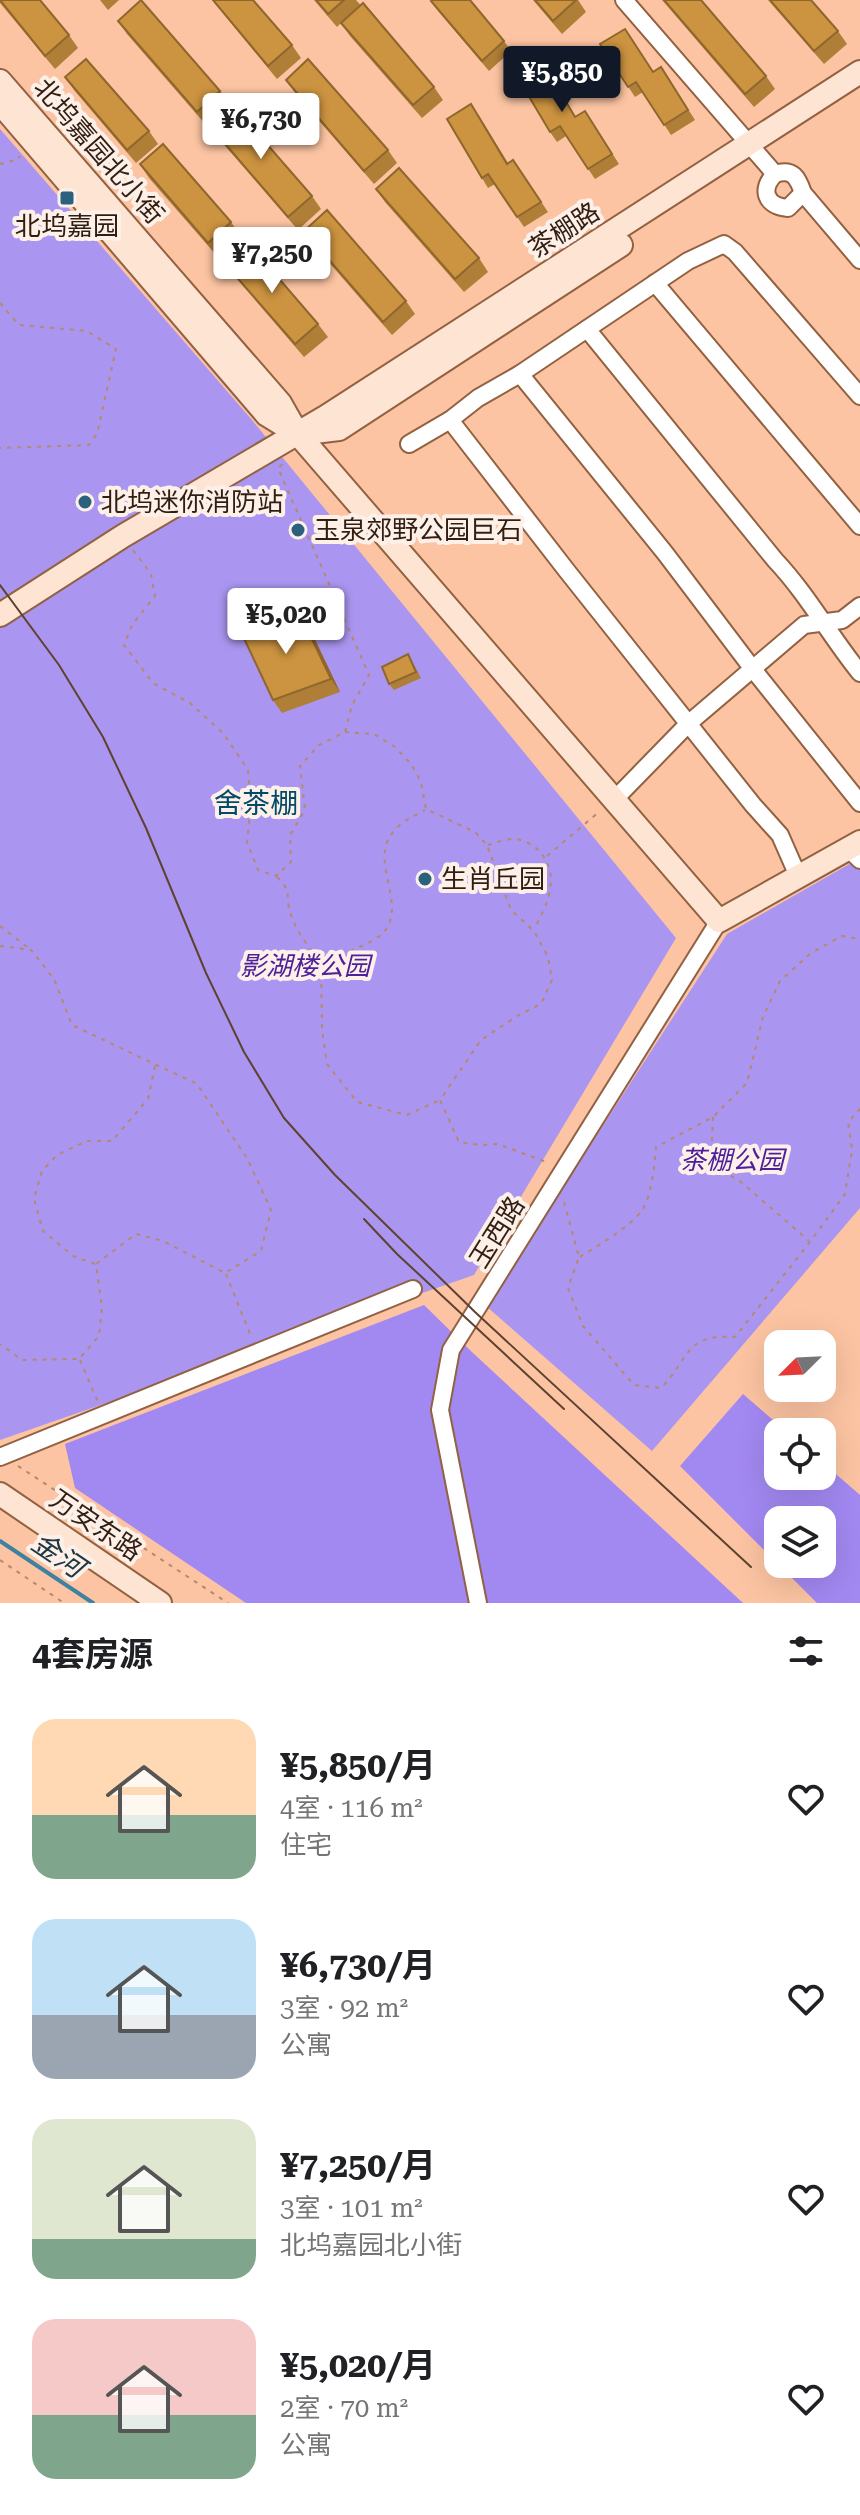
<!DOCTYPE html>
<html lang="zh">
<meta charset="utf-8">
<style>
:root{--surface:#fff;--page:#f2f2f2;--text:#202124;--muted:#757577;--accent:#111827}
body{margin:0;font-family:"Roboto Serif","Noto Sans SC",serif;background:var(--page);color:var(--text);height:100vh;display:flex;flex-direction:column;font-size:30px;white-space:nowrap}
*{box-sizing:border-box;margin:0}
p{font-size:26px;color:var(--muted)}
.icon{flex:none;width:44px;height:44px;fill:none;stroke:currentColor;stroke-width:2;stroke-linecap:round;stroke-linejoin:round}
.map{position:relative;height:1603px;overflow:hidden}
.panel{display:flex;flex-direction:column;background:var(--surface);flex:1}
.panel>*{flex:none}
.needle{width:52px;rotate:246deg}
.buttons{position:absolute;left:764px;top:1330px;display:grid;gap:16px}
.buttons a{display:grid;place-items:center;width:72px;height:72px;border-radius:16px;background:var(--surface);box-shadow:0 8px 32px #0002;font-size:40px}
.price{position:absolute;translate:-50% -68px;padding:0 18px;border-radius:8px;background:#fff;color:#222;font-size:26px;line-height:52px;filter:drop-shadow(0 2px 4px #0008)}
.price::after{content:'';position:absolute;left:50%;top:48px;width:24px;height:18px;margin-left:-12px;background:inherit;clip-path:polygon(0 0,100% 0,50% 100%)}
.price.selected{background:var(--accent);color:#fff}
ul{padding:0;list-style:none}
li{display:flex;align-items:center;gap:24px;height:200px;padding:0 32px}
li span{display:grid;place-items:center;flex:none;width:224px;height:160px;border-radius:24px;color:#555}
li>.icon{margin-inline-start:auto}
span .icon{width:96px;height:96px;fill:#fffc;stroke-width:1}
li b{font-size:34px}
h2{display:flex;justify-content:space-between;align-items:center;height:96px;padding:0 32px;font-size:34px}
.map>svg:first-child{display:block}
.green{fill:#aa96f0}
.forest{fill:#a288f1}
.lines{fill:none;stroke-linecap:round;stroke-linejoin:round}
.stream{stroke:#3f81a1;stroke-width:4}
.street-casing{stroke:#926141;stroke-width:20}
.secondary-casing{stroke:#926141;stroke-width:26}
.path{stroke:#b4896e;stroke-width:2;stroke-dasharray:4 6;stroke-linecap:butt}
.street{stroke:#fff;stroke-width:16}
.secondary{stroke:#fee4d3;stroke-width:22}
.tram{stroke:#5d4230;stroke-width:2}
.wall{fill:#af7e37}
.shaded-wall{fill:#8f672d}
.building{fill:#cc9340;stroke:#8f672d;stroke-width:2}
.poi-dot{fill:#2b617d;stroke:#fcf0e9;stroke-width:3}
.labels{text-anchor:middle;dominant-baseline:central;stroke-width:8;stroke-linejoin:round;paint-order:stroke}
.street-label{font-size:26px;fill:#321e11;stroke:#fcf0e9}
.poi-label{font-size:26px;fill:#321e11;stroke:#fcf0e9;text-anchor:start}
.park-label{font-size:26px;font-style:italic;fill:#4e2099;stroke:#fcf0e9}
.neighbourhood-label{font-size:28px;fill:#014b68;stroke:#fcf0e9}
.water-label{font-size:28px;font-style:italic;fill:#203743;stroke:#fcf0e9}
</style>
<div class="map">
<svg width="860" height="1603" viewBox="0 0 860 1603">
<rect width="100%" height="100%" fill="#fcc4a2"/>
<g class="green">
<polygon points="0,129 252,420 676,938 474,1275 0,1440"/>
<polygon points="860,858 860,1208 652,1451 486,1306 727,934"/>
</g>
<g class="forest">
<polygon points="424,1305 473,1353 743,1603 246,1603 75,1488 65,1444"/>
<polygon points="743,1394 787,1432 778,1432 778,1476 822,1476 822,1462 860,1495 860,1603 817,1603 778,1564 822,1564 822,1520 778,1520 778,1564 680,1466"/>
</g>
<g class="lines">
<polyline class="stream" points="0,1541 93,1603"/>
<defs>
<g id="street">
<path d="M624,0L775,174C793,168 798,178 803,193L860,260"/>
<path d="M775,174C760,189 765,206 788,208L803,193"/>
<polyline points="655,283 860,526"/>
<path d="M587,329L775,560C808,595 830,636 860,673"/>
<polyline points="520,374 665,553 752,668 860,803"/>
<polyline points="450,420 567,571 753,805 780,835 798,876"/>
<polyline points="409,444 450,420 478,398 520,374 688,261 724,244 735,252 860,396"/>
<polyline points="614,800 689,723 804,625 842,620 860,606"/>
<polyline points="848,848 860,860"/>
<polyline points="0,1457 413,1289"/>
<polyline points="478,1603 440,1410 451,1350 719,921"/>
</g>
<g id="secondary">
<polyline points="0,81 280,403 297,433 719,921 860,842"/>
<polyline points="0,103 267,415 293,431"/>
<polyline points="306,433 339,429 621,245"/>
<polyline points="0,615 123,536 327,416 860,72"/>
<polyline points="0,1494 160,1603"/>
</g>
</defs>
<use href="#street" class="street-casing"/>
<use href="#secondary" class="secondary-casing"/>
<g class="path">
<polyline points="0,163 2,164 18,159 20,156"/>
<polyline points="0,303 19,325 87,331 116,349 97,434 89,445 0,448"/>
<polyline points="133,550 151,574 155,596 132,625 124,645 153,683 190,703 223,733 248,770 251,803 247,842 258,870 276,876 291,862 290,835 305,810 300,766 319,745 345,732 352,705 369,675 278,468 284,463"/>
<polyline points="345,732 374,734 395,747 411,764 421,782 426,809 475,832 487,845 511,910 534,931 548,957 552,980 541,1004 517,1016 481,1040 440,1100 459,1142 481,1145 498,1144 549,1163"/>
<path d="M488,845C495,843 505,839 513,839C521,839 530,843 536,848C562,871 549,903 534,929"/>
<polyline points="547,856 600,811"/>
<path d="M277,877C293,893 285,894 290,912C296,931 309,948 321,963C335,958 373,943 383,933C409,904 367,861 394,831C402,821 414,816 425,810"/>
<polyline points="0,926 31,950"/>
<polyline points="0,946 31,950 54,979 72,1025 197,1084 247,1158 271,1210 261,1251 225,1273 163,1241 136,1234 96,1264 102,1308 99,1336 79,1359 22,1360 0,1344"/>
<polyline points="321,964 322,1030 327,1064 357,1102 407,1115 440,1100"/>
<polyline points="713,1117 711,1164 741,1182 809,1241"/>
<path d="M564,1202L579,1257L568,1288L583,1326L634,1385L661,1388C691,1357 684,1334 735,1337L810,1242L845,1194L852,1150L848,1122L860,1109"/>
<path d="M580,1257C597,1246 632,1226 642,1210C651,1198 655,1163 656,1147L713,1117L747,1083L763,1017L780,981L811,953L842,936L860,939"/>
<polyline points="95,1264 73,1256 43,1231 34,1199 42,1171 57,1155 87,1141 112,1141 148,1099 155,1066"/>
<polyline points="226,1274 252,1339"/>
<polyline points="80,1360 98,1402"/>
<polyline points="18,1466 228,1603"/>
<polyline points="0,1560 64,1603"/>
</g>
<use href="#street" class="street"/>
<use href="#secondary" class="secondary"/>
<g class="tram">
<polyline points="0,585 59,665 103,737 146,828 206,973 244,1052 284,1118 335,1175 475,1312 751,1567"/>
<polyline points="364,1219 397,1254 564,1409"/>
</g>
</g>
<g class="wall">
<polygon points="0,0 69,35 78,48 55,69 0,3"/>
<polygon points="100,0 119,0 108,10"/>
<polygon points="212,0 253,0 292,45 301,58 277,79"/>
<polygon points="314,0 356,0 434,87 443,100 422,118 350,36 341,23 337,27"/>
<polygon points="533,0 578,0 586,12 562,34"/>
<polygon points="662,0 701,0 766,76 775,89 754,107"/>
<polygon points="768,0 811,0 838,31 847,44 824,64"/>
<polygon points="431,1 504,41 511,51 489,71 438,11"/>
<polygon points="118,21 220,91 230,104 206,125 127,34"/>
<polygon points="600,44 653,72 661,67 695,120 671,135 643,92 635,97"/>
<polygon points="540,58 576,117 585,111 619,164 595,179 566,136 557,142 550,132"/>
<polygon points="65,77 149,131 158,144 136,163 74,90"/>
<polygon points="286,80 388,150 397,163 374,184 295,93"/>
<polygon points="478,114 508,163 513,160 548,212 524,227 495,184 488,188 482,178"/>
<polygon points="210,126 312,196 321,209 298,230 219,139"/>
<polygon points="140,164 231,222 240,235 217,256 149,178"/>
<polygon points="376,189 479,258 488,272 464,292 385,202"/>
<polygon points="304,231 406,301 415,314 392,335 313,244"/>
<polygon points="227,266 318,324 328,337 304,357 237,279"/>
<polygon points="299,612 308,625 340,692 282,713 273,700"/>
<polygon points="412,661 421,678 394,690 389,684"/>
</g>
<polygon class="shaded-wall" points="299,612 308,625 340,692 331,679"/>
<g class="building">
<polygon points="0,0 40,0 69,35 45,56"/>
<polygon points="141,0 220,91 197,112 118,21"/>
<polygon points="213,0 253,0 292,45 268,66"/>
<polygon points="316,0 344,0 328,14"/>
<polygon points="433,0 470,0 504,41 482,61 431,1"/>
<polygon points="535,0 576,0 553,21"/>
<polygon points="664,0 701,0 766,76 745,94"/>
<polygon points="770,0 811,0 838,31 814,51"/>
<polygon points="363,3 434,87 413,105 341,23"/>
<polygon points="625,29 653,72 661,67 688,110 664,125 636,82 628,87 600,44"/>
<polygon points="540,58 575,117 585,111 612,154 588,169 560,126 550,132 515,73"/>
<polygon points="86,59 149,131 127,150 65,77"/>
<polygon points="308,59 388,150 364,171 286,80"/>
<polygon points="471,104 507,164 513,160 541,202 517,217 488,174 482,178 447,119"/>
<polygon points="233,105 312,196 288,217 210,126"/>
<polygon points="163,144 231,222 208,243 140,164"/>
<polygon points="399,168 479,258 455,279 376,189"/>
<polygon points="327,210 406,301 383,322 304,231"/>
<polygon points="250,245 318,324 295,344 227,266"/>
<polygon points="299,612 331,679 273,700 242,634"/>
<polygon points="408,654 416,672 389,684 382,667"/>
</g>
<g class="poi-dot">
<rect x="59" y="190" width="16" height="16" rx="4"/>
<circle cx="85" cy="502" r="8"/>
<circle cx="298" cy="530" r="8"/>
<circle cx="425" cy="879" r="8"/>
</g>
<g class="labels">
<g class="street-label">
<text transform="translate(99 151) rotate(49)">北坞嘉园北小街</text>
<text transform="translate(564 230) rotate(-33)">茶棚路</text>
<text transform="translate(497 1232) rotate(-58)">玉西路</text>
<text transform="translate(96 1525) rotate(34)">万安东路</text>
</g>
<g class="poi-label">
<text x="67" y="226" text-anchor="middle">北坞嘉园</text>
<text x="101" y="502">北坞迷你消防站</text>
<text x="314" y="530">玉泉郊野公园巨石</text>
<text x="441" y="879">生肖丘园</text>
</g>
<g class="park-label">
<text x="305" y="966">影湖楼公园</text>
<text x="732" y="1160">茶棚公园</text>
</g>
<g class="neighbourhood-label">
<text x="256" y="803">舍茶棚</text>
</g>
<g class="water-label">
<text transform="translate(58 1555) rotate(34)">金河</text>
</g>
</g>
</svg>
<div class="buttons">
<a><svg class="needle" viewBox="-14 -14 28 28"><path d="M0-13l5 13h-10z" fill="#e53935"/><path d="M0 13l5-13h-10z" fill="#757577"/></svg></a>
<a><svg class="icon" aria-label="locate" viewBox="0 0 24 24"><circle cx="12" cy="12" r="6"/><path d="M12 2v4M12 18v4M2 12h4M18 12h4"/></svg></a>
<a><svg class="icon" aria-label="layers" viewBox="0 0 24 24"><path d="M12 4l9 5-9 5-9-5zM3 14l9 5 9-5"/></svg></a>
</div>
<b class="price selected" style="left:562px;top:114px">¥5,850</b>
<b class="price" style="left:261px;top:161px">¥6,730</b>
<b class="price" style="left:272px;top:295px">¥7,250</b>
<b class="price" style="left:286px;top:656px">¥5,020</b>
</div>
<section class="panel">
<h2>4套房源<svg class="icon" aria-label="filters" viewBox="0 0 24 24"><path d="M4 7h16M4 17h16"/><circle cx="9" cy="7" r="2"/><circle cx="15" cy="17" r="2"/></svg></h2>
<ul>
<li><span style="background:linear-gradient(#ffd9b3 60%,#7fa58c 0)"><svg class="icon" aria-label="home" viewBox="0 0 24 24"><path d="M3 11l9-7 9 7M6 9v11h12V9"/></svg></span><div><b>¥5,850/月</b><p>4室 · 116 m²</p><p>住宅</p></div><svg class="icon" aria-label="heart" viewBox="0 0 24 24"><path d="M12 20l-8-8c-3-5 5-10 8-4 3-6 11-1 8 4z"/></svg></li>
<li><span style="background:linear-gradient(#bfe0f5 60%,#9aa5b1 0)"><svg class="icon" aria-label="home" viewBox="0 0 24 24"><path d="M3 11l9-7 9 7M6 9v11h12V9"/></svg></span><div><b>¥6,730/月</b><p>3室 · 92 m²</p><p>公寓</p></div><svg class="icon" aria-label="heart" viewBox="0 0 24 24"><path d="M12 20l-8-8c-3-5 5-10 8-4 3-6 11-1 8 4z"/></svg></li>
<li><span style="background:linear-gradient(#dfe7d0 75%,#7fa58c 0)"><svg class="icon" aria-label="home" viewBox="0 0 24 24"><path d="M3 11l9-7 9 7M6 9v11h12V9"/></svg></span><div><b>¥7,250/月</b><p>3室 · 101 m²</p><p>北坞嘉园北小街</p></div><svg class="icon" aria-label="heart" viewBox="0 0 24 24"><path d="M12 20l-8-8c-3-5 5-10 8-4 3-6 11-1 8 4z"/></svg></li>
<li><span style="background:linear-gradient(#f6c9c9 60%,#7fa58c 0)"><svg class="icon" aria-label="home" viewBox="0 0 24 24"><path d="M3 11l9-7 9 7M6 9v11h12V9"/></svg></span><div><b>¥5,020/月</b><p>2室 · 70 m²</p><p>公寓</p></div><svg class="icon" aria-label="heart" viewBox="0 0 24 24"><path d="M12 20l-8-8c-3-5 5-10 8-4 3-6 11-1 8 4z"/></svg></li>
</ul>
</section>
